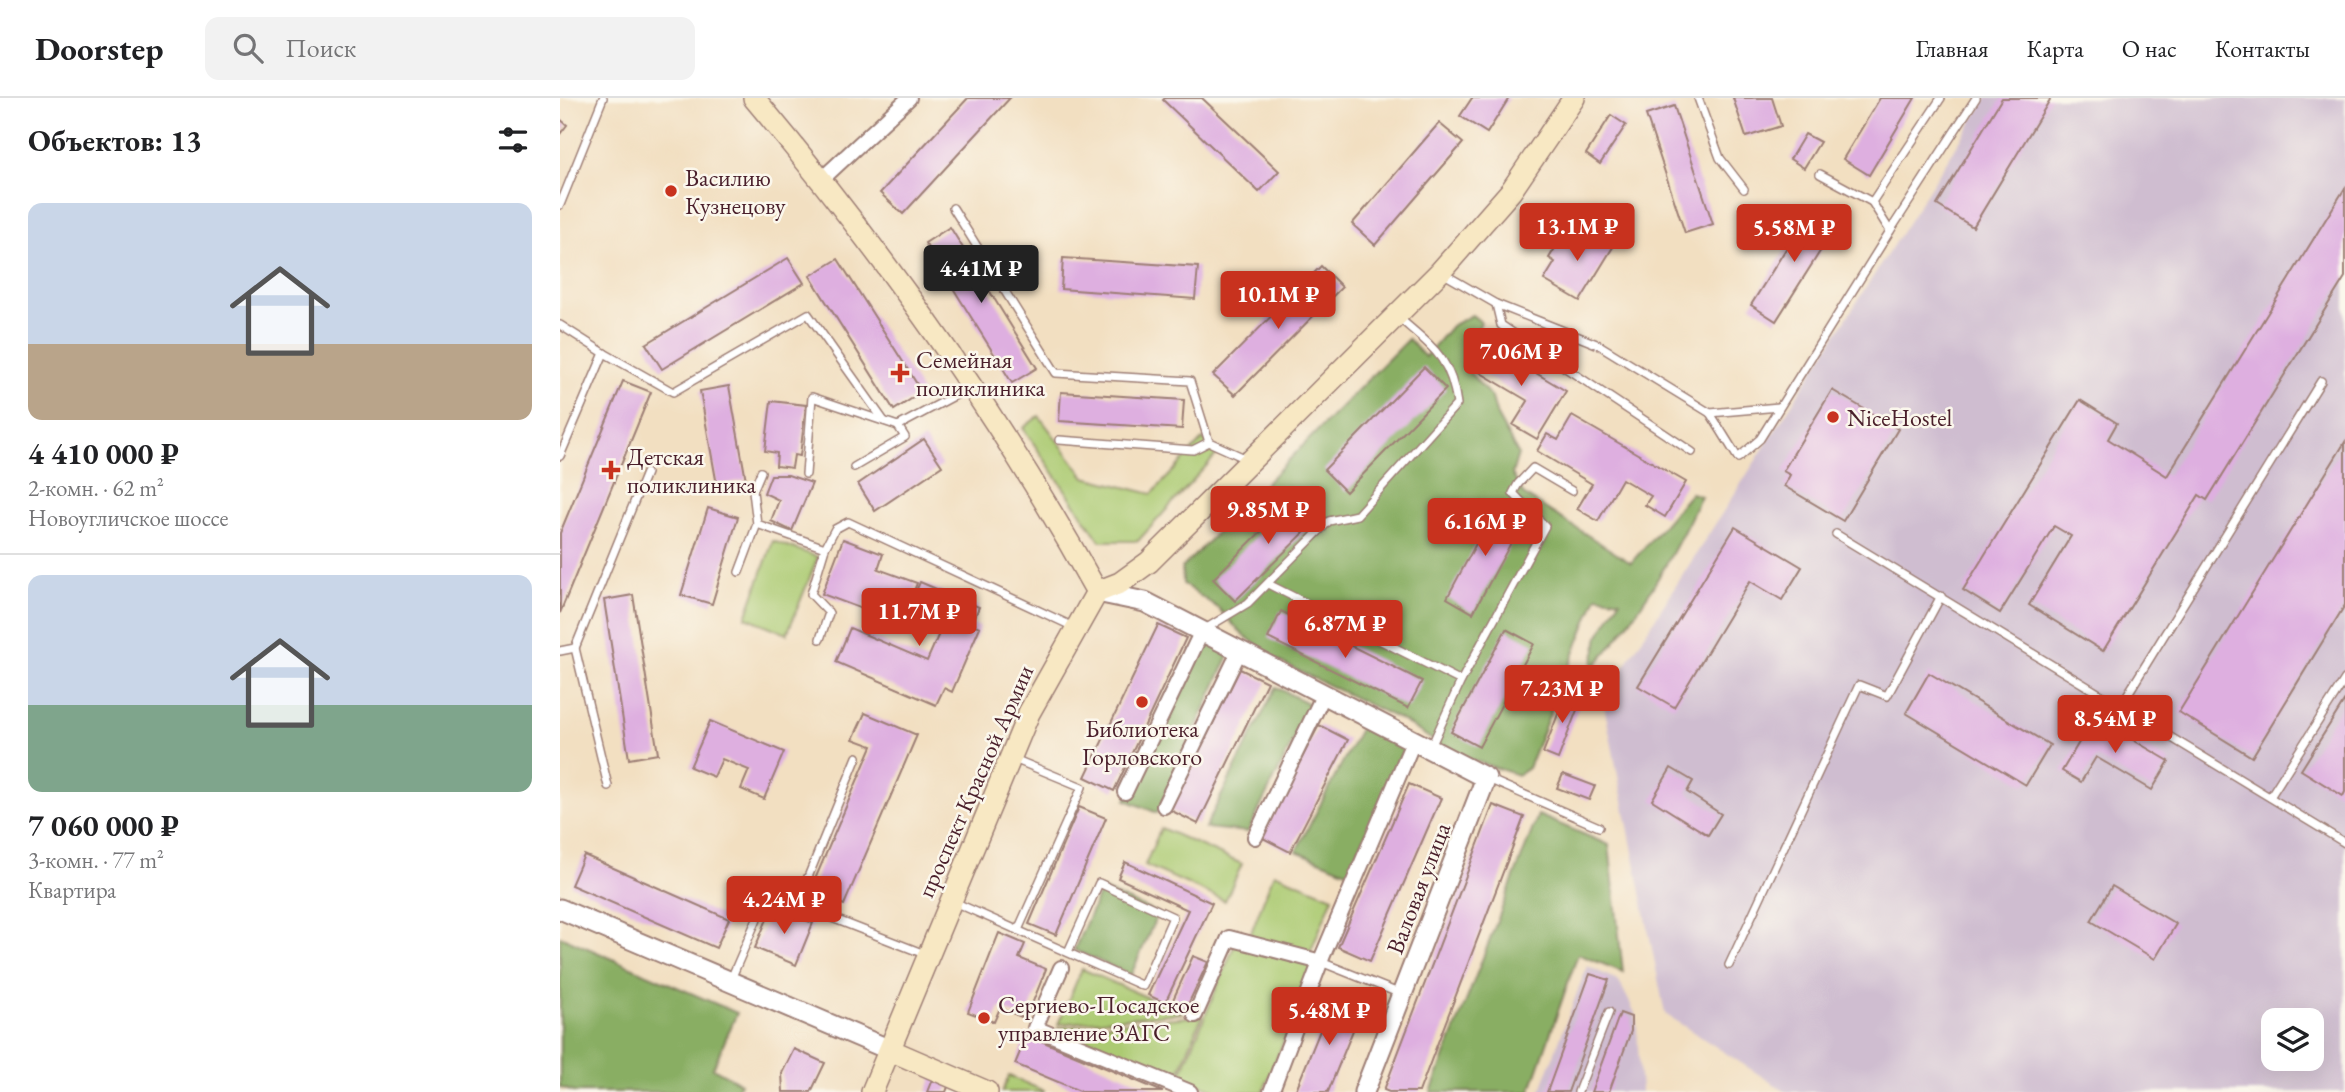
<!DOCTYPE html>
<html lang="ru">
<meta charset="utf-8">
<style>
:root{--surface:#fff;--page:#f2f2f2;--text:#202124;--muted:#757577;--line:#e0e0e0;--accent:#c8321e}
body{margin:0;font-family:"EB Garamond",serif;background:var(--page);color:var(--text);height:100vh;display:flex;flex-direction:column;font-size:26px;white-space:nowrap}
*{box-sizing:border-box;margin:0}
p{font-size:23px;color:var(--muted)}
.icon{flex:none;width:38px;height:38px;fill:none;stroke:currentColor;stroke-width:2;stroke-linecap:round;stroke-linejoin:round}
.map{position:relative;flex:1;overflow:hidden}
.side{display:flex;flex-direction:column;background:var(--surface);width:560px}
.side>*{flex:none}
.controls{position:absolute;left:1701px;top:910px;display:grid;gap:14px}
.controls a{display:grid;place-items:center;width:63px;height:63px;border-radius:14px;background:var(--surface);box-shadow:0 7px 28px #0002;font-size:35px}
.price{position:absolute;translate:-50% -60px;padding:0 16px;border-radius:7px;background:var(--accent);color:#fff;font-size:23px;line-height:46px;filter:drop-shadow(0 2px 4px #0008)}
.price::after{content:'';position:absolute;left:50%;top:42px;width:21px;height:16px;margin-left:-10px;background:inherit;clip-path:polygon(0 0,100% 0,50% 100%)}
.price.active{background:#222;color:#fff}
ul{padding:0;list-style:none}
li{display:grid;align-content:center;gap:14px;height:371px;padding:0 28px}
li+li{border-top:2px solid var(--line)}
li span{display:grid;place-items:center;height:217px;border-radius:14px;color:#555}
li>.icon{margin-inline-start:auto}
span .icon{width:126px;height:126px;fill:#fffc;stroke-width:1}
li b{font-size:30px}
h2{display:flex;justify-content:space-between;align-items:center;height:84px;padding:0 28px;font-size:30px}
header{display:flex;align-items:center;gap:42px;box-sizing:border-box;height:98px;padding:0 35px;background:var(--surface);border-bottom:2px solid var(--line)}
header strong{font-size:33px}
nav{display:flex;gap:38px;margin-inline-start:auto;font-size:24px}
.search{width:490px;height:63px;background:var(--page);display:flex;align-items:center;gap:18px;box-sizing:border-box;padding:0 24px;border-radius:14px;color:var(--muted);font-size:26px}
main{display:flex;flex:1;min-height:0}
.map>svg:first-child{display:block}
.industrial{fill:#cfbdd0;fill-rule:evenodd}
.green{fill:#acca72;stroke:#7b744e;stroke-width:2}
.forest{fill:#89ae64;stroke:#6a6648;stroke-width:2}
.building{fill:#deafe0}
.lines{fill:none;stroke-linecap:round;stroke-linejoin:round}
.service-casing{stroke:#9e7f76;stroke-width:10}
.minor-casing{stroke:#9e7f76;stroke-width:18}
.tertiary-casing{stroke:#9e7f76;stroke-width:23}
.secondary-casing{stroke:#9e7f76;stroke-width:24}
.service{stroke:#fff;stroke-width:7}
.minor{stroke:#fff;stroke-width:14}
.tertiary{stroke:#fff;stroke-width:19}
.secondary{stroke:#f8e8c3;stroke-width:21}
.poi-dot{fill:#c8321e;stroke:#fbf7ec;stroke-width:2.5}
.labels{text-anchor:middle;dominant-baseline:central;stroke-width:5;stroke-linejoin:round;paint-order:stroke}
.poi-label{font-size:24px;fill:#4a1f2b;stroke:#fbf7ec;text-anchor:start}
.street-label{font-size:24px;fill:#4a1f2b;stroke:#fbf7ec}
</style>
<header>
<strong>Doorstep</strong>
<div class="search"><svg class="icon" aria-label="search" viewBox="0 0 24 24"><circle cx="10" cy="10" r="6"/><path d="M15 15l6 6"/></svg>Поиск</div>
<nav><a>Главная</a><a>Карта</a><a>О нас</a><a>Контакты</a></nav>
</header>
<main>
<section class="side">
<h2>Объектов: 13<svg class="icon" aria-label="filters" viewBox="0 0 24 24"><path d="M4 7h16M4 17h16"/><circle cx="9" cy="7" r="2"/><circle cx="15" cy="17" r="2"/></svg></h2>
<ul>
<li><span style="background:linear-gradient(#c9d6e8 65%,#b9a48a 0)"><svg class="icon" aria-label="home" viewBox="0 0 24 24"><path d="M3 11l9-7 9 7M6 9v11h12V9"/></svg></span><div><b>4 410 000 ₽</b><p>2-комн. · 62 m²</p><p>Новоугличское шоссе</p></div></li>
<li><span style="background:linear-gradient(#c9d6e8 60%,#7fa58c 0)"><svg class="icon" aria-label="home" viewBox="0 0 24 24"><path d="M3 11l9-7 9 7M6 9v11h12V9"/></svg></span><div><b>7 060 000 ₽</b><p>3-комн. · 77 m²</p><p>Квартира</p></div></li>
</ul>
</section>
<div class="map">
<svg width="1785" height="994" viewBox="0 0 1785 994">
<rect width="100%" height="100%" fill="#fbf7ec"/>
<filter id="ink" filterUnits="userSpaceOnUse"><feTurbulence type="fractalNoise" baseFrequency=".0143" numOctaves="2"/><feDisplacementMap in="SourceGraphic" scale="14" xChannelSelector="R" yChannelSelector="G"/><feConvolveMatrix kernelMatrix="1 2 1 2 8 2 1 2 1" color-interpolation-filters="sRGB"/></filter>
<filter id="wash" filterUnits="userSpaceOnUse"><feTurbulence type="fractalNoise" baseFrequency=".00686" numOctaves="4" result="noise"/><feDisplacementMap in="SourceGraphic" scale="28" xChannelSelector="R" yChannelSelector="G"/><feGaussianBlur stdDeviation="1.57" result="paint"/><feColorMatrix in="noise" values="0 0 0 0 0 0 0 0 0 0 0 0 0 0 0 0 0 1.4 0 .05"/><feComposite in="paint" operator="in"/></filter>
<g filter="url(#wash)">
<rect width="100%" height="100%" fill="#f2dfc1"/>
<g class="industrial">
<path d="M1427,0H1785V994H1226L1105,916L1043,602ZM1713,922H1752V961H1713Z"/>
<polygon points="1027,868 1059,883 1076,917 1081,994 980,994"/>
</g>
<g class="green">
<polygon points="479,318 525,379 592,396 643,341 658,355 578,443 540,443 463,330"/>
<polygon points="213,443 258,459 227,536 186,519"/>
<polygon points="601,730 682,766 665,803 585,767"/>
<polygon points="714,775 773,799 750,855 689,840"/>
<polygon points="675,846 755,866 703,994 659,994 620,978"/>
<polygon points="522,871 623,915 498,926"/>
<polygon points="642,918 618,977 497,930"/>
<polygon points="449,978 484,993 484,994 442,994"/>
</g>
<g class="forest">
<path d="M912,217L921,224L903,267L932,300L937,318L958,356L952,376L963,396L1071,465L1131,395L1141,398C1111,462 1078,520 1031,572L1039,538L1060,502L1037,498L968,670L958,677L896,657L843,623L718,563L681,535L658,510L623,486L622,470L848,241L865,259L891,228Z"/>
<polygon points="643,543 670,555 597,715 566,702"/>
<polygon points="716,589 751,607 688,734 645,730"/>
<polygon points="801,629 844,651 789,774 736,753"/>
<polygon points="978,717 1049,747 1063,874 1018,856 970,994 871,994"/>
<polygon points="541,791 598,815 571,877 514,852"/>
<polygon points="0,838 177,915 153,970 180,985 176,994 13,994 0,989"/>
</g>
<g id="blocks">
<g class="building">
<polygon points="408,0 450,0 343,116 320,95"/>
<polygon points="605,0 642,0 719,73 699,94 603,2"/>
<polygon points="912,0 949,0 927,35 900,18"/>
<polygon points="1173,0 1212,0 1221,28 1186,39"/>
<polygon points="1320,0 1355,0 1309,77 1283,61"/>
<polygon points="1442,0 1491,0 1413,129 1377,107"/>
<polygon points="1114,8 1153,126 1125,135 1086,17"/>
<polygon points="1051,17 1066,27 1040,66 1026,56"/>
<polygon points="0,21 7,27 0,36"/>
<polygon points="879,25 903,45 815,147 792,126"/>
<polygon points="1245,36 1260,44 1244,70 1230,61"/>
<polygon points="1785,90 1785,179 1647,402 1639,397 1543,553 1469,507 1511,438 1494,428 1440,515 1403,492 1520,302 1557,325 1548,341 1607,378"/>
<polygon points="1252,109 1278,125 1216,223 1191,207"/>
<polygon points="1017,128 1053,149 1020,203 984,182 995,164 989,160 1002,139 1008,143"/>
<polygon points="390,129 477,270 452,285 365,145"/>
<polygon points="228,160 244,185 102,271 86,246"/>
<polygon points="503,160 638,169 635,201 501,191"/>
<polygon points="278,161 362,294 334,312 250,178"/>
<polygon points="761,168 782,189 675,297 653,277"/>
<polygon points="924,244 1006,293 977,341 953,327 968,303 909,268"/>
<polygon points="864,269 886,291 786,394 764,372"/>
<polygon points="63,283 91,294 0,515 0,435"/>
<polygon points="169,288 186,382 157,387 140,293"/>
<polygon points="1272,292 1338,331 1283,423 1224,388 1230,377 1223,373"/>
<polygon points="501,294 624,302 622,331 499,323"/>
<polygon points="211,303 246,307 240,358 234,357 232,370 216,368 217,355 205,353"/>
<polygon points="1012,318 1126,384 1105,419 1085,407 1091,398 1062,381 1038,423 1017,411 1032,386 977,353 987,336 998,342"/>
<polygon points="364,341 382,368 315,413 298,386"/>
<polygon points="1785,344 1785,507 1692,659 1619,614"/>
<polygon points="211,377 228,377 252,385 232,433 211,423 219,402 204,395"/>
<polygon points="742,393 764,415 675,503 653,481"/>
<polygon points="937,406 964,421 913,515 887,500"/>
<polygon points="148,410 178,419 152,506 121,497"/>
<polygon points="1175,429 1242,469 1222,502 1190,483 1114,609 1078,588"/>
<polygon points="283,441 323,456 318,471 357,485 345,516 306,500 302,511 262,496"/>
<polygon points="360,484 419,509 412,526 420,529 392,594 384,590 376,607 276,564 290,530 367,563 381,531 346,516"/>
<polygon points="73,497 98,656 69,661 44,502"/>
<polygon points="721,513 862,583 848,610 708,540"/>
<polygon points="598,527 626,540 554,693 525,679"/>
<polygon points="946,531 974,546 919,649 891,634"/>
<polygon points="680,571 707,584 638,726 610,712"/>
<polygon points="1369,575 1490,647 1466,687 1346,615"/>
<polygon points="1007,593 1022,599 998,661 983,655"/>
<polygon points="1785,602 1785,694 1783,698 1741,672"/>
<polygon points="305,615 357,637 284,807 250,793 312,648 293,641"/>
<polygon points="1534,619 1609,663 1592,692 1536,659 1521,684 1502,673"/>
<polygon points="150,623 224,654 204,701 181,691 189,672 162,661 154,679 130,669"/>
<polygon points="759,627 788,642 730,754 701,739"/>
<polygon points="1111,670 1133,683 1127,694 1161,716 1148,737 1092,702"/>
<polygon points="1003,676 1035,688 1029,702 997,690"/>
<polygon points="849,686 881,700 810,863 778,849"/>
<polygon points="933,707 964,719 859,994 829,994 824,992"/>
<polygon points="519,709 546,720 496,837 469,826"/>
<polygon points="24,757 169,821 156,850 11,787"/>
<polygon points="565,764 652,805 605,905 588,897 628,812 558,780"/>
<polygon points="1552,788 1616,826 1595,861 1531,823"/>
<polygon points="212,809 253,825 236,867 195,850"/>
<polygon points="439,835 465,846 459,860 486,871 466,921 440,910 434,924 408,914"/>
<polygon points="633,858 648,864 625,913 611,906"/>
<polygon points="1030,876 1049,882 1008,994 987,994"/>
<polygon points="774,898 802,910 768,994 735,994"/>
<polygon points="1060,915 1071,919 1071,933 1049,994 1031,994"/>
<polygon points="467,937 603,994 522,994 455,966"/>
<polygon points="234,951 265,965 251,994 223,994 222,975"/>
<polygon points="373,979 389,986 386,994 367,994"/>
</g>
</g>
</g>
<g filter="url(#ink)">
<use href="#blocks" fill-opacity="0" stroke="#9e7f76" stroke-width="2"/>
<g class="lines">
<defs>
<g id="service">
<polyline points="1138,0 1160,60 1184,91"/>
<polyline points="1260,76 1312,104"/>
<polyline points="0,107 43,0"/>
<polyline points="393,110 496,275 630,283 649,344"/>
<polyline points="1330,133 1416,0"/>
<polyline points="884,176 936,206 1039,247 1150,315 1178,360 1200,341 1330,133 1312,104 1381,0"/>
<polyline points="936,206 941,227 1132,354"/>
<polyline points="0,227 44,255"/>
<polyline points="1150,315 1219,309"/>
<polyline points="499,342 633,352 649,344 689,362"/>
<polyline points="0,358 44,255 113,294 248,216 324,323"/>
<polyline points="294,369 345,339 338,328"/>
<polyline points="246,376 252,299 338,328 409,290"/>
<polyline points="197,426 193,393 201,374"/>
<polyline points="1276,436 1785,745"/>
<polyline points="179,474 197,426 265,450 275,431 288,424 516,530"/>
<polyline points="708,486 901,583"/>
<path d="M645,531L688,505L769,423L797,417L897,306C891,259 872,249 838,219"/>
<polyline points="260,541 269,515 251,496 265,450"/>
<polyline points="15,550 48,688"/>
<polyline points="0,553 15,550 86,375"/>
<polyline points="1561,607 1761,283"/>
<polyline points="870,651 901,583 985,428 953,395 958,386 973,370 1012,393"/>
<polyline points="454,661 522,689 458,832"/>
<polyline points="926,680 1039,729"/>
<polyline points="1710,699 1785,581"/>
<polyline points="394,804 583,888 613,819 539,785 508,854"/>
<polyline points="237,806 297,659"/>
<polyline points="761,864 841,896"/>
<polyline points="1169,867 1299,587 1327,598 1381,498"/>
<polyline points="171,881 208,795 367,857"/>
<polyline points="1018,994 1049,914"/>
</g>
<g id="minor">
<polyline points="262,81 349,0"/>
<polyline points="565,694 642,533"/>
<polyline points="604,708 680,552"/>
<polyline points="695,739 764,596"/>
<polyline points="501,870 475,930 630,994"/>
<polyline points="635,917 669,840 761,864"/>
<polyline points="711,994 763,857 853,644"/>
</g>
<g id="tertiary">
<polyline points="537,494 585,504 926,680 804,994"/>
<polyline points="0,811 330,952"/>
</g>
<g id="secondary">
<path d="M194,0C323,154 440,318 537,494"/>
<polyline points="330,952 427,994"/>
<polyline points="312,994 469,615 537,494 560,485 589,464 880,174 951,93 1014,0"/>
</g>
</defs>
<use href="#service" class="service-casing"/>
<use href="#minor" class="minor-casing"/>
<use href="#tertiary" class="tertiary-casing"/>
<use href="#secondary" class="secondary-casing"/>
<use href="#service" class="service"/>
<use href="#minor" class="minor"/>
<use href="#tertiary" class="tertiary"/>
<use href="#secondary" class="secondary"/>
</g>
</g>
<g class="poi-dot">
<circle cx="111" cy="93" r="7"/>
<path d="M336.5 264.5h7v7h7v7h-7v7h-7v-7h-7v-7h7z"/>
<circle cx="1273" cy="319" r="7"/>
<path d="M47.5 361.5h7v7h7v7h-7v7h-7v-7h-7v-7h7z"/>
<circle cx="582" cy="604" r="7"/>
<circle cx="424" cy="920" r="7"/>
</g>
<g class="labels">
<g class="poi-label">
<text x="125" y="79">Василию<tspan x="125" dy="28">Кузнецову</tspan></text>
<text x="356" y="261">Семейная<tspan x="356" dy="28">поликлиника</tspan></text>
<text x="1287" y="319">NiceHostel</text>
<text x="67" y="358">Детская<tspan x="67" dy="28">поликлиника</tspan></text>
<text x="582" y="630" text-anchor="middle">Библиотека<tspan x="582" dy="28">Горловского</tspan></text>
<text x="438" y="906">Сергиево-Посадское<tspan x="438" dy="28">управление ЗАГС</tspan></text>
</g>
<g class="street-label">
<text transform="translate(415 683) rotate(-66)">проспект Красной Армии</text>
<text transform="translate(858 790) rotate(-69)">Валовая улица</text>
</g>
</g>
</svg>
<div class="controls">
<a><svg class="icon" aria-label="layers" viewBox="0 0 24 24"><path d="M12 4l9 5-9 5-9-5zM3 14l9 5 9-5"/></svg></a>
</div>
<b class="price" style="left:1017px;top:165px">13.1M ₽</b>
<b class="price" style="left:1234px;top:166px">5.58M ₽</b>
<b class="price active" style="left:421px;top:207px">4.41M ₽</b>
<b class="price" style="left:718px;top:233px">10.1M ₽</b>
<b class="price" style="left:961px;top:290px">7.06M ₽</b>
<b class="price" style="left:708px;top:448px">9.85M ₽</b>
<b class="price" style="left:925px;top:460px">6.16M ₽</b>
<b class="price" style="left:359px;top:550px">11.7M ₽</b>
<b class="price" style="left:785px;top:562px">6.87M ₽</b>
<b class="price" style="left:1002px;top:627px">7.23M ₽</b>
<b class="price" style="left:1555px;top:657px">8.54M ₽</b>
<b class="price" style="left:224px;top:838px">4.24M ₽</b>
<b class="price" style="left:769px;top:949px">5.48M ₽</b>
</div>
</main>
